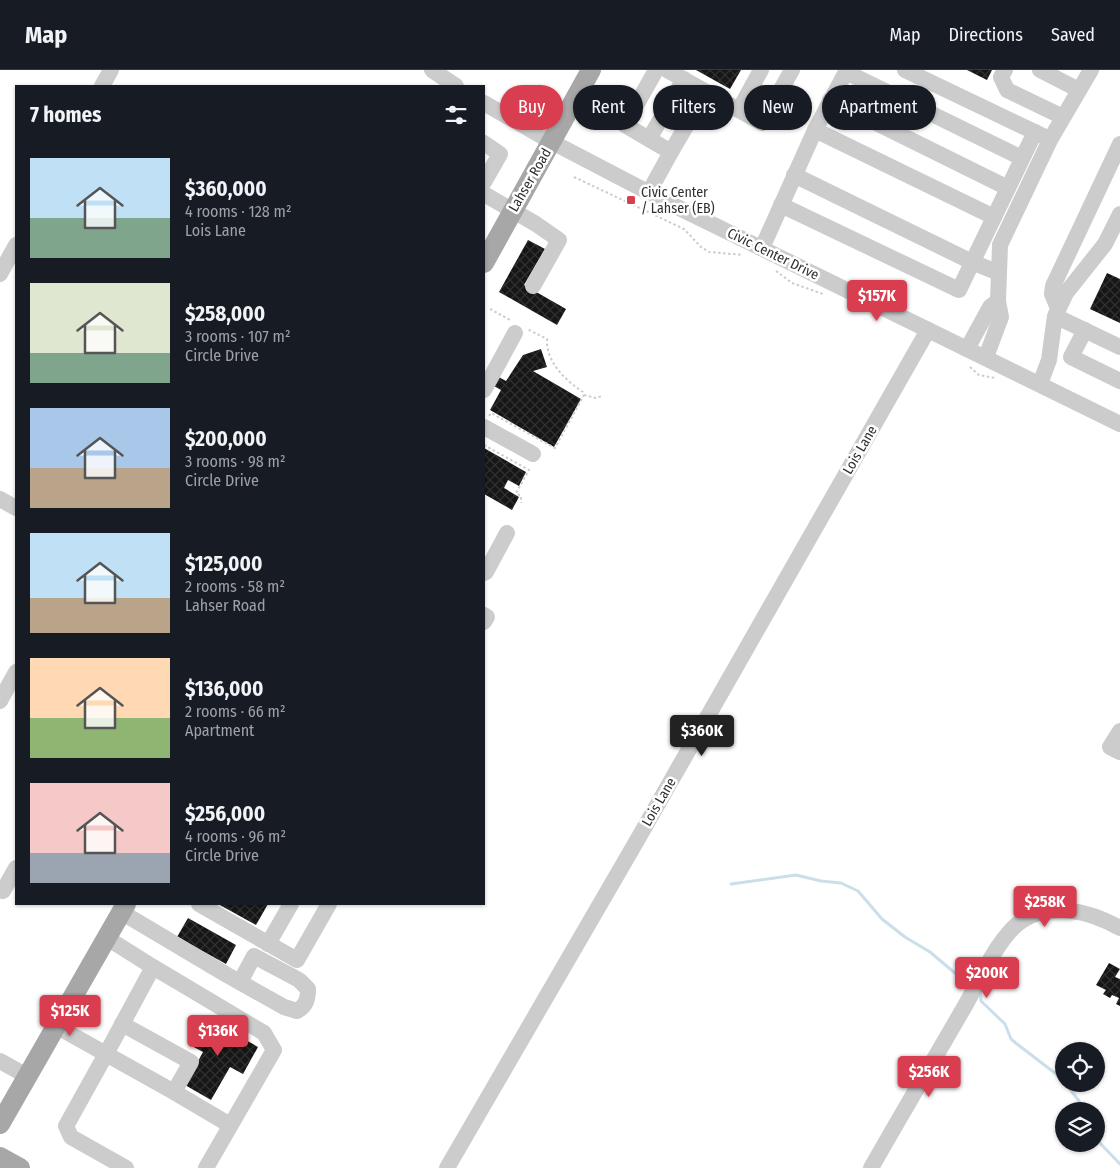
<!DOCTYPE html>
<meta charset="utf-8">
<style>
:root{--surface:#171b24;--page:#242831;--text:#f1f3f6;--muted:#9ea1a6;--line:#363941;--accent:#d93e50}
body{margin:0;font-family:"Fira Sans Condensed",sans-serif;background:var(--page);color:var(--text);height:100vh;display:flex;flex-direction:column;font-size:19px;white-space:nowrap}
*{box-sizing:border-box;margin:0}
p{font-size:16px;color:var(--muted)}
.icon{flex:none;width:28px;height:28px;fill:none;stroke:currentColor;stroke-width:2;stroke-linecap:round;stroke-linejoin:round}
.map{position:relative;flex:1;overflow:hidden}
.details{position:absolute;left:15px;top:15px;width:470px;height:820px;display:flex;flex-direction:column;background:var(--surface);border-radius:0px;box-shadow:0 1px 4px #0004}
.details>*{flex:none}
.guide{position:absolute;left:500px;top:15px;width:475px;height:45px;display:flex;gap:10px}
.buttons{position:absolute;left:1055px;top:972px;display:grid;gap:10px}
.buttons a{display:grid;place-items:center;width:50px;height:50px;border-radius:50%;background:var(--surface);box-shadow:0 1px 4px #0004;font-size:25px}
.price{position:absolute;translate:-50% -42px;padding:0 11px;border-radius:5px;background:var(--accent);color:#fff;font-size:16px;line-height:32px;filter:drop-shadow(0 1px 2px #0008)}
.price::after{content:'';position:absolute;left:50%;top:30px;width:15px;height:11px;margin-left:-8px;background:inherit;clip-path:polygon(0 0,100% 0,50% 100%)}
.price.selected{background:#222;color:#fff}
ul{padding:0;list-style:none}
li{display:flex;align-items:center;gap:15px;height:125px;padding:0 15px}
li span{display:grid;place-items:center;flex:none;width:140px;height:100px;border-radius:0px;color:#555}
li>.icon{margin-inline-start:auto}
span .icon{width:60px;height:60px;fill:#fffc;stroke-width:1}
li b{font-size:21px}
h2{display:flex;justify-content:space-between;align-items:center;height:60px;padding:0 15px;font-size:21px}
.pill{padding:0 18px;border-radius:22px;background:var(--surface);box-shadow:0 1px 4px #0004;font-size:18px;line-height:45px}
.pill.selected{background:var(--accent);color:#fff}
header{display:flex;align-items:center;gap:30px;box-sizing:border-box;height:70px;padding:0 25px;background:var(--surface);border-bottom:1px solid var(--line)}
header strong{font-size:24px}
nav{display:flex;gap:28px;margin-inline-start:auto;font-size:18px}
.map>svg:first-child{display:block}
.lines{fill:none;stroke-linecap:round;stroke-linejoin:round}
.stream{stroke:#cbdfe9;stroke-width:3}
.building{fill:url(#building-cross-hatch)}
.path{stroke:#ccc;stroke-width:2;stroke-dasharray:2.5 2.5;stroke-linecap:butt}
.minor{stroke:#ccc;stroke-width:16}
.major{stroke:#a7a7a7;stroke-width:20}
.poi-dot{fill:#d93e50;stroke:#fff;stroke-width:2}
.labels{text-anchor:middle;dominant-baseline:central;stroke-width:5;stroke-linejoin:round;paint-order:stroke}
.street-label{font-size:14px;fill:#2f2f2f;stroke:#fff}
.poi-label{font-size:14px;fill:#2f2f2f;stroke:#fff;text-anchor:start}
</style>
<header>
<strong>Map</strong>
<nav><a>Map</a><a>Directions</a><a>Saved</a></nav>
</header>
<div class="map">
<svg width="1120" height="1098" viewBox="0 0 1120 1098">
<defs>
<pattern id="building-cross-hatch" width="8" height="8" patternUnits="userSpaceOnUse" patternTransform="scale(1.25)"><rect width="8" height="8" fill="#161616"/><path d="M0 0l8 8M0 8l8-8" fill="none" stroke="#303030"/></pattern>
</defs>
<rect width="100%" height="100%" fill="#fff"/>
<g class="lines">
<g class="stream">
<polyline points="731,814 796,805 821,811 841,813 858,821 882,849 905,867 930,882 962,909 972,913"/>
<polyline points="980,920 981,931 1005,954 1011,969 1017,974 1064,1010"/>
<polyline points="1066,1014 1079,1031 1082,1041"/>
<polyline points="1096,1069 1120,1094"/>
</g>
</g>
<g class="building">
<polygon points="696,0 741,0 730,19"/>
<polygon points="967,0 992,0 987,10"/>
<polygon points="528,170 545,179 524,215 566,239 557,255 499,222"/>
<polygon points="1107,203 1120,209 1120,253 1090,239"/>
<polygon points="541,279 547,297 533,301 581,329 554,377 490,340 501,320 492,315 497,306 506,311 523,285"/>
<polygon points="484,378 526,402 519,416 508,410 504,418 519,427 512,440 484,424"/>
<polygon points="218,834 268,834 256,855"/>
<polygon points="188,848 236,875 226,894 177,867"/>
<polygon points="1109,893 1120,899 1115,907 1120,909 1120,936 1116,934 1119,928 1112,925 1110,928 1103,924 1106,920 1096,915"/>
<polygon points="205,947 258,977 243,1004 230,997 211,1030 185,1015 203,982 190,975"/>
</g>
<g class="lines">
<g class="path">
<polyline points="574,107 684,159 701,177 709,182 743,185"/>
<polyline points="776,201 792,213 823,224"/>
<polyline points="490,239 512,251"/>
<polyline points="970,297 979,305 995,308"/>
<polyline points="584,325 596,328 602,326"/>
<path d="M489,346L491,343L555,378L584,325L583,322C565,310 546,292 547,269L527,259"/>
<polyline points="484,375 529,400 516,423 521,426 521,433"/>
</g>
<g class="minor">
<polyline points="432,0 456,16"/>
<polyline points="656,0 625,55 671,82 706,22"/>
<polyline points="667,0 762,53 792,0"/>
<polyline points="905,0 1043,66"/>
<polyline points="1005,0 1001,7 1007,20 1063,47"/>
<polyline points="1040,0 1079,20"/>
<polyline points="846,2 1022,88"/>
<polyline points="102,16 111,0"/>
<polyline points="830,30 1008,118"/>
<polyline points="484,33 552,72 667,132 1120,354"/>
<polyline points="739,40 761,0"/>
<polyline points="815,60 994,147"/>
<polyline points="649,69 684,9"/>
<polyline points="484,73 500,84 484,112"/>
<polyline points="794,105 972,192 999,203"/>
<polyline points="649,122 671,82"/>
<polyline points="484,124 536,154 559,170 533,216"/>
<polyline points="781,135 959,220 1035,62"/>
<polyline points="762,178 815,60 847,0"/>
<polyline points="0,204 16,175"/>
<polyline points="1057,236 1052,224 1053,216 1120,74"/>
<polyline points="1056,244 1066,223 1105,174 1120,144"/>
<polyline points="1085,260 1071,287 1120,311"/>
<polyline points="967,279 990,237 998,231"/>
<polyline points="986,287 1001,247 998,231 1000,175 1050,70 1091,0"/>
<polyline points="1040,314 1049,290 1055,246 1120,277"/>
<polyline points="484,320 515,263"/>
<polyline points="484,357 533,384"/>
<polyline points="0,429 16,438"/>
<polyline points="484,503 486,502 507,463"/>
<polyline points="484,545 487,547 484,552"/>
<polyline points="0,631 16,602"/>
<polyline points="1120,661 1110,677 1120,682"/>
<polyline points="3,821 16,798"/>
<polyline points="199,834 297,890 329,834"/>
<path d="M121,842L227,905L284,937L297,941C306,936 308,929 308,919L299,910L254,886L240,912"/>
<polyline points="107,868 153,897"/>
<polyline points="268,874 291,834"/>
<polyline points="122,954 191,992 174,1022 106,984 66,1056 71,1067 126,1098"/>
<polyline points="56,956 106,984 153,897 264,963 274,980 206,1098"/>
<polyline points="0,991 27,1006"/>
<polyline points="174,1022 230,1055"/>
<polyline points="447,1098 639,767 928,260"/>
<path d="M871,1098C901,1045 932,993 962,941C977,916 999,864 1023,850C1053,831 1091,842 1120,858"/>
</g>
<g class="major">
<polyline points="484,193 591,0"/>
<polyline points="0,1054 126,834"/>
<polyline points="0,1087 20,1098"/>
</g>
</g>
<rect class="poi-dot" x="626" y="125" width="10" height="10" rx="2.5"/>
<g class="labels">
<g class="street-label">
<text transform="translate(530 110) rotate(-60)">Lahser Road</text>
<text transform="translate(773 184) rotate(26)">Civic Center Drive</text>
<text transform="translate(860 380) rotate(-60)">Lois Lane</text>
<text transform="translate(659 732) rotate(-60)">Lois Lane</text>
</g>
<g class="poi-label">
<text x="641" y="122">Civic Center<tspan x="641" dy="16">/ Lahser (EB)</tspan></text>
</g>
</g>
</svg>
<div class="buttons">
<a><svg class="icon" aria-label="locate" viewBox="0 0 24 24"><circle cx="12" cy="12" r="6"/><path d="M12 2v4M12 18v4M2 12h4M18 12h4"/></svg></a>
<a><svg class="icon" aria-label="layers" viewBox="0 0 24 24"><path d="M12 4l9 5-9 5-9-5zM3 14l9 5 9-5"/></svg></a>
</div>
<b class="price" style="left:877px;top:252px">$157K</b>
<b class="price selected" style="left:702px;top:687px">$360K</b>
<b class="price" style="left:1045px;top:858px">$258K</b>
<b class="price" style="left:987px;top:929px">$200K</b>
<b class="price" style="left:70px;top:967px">$125K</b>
<b class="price" style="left:218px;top:987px">$136K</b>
<b class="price" style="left:929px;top:1028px">$256K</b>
<div class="guide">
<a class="pill selected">Buy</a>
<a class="pill">Rent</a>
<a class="pill">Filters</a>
<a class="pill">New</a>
<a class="pill">Apartment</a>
</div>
<section class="details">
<h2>7 homes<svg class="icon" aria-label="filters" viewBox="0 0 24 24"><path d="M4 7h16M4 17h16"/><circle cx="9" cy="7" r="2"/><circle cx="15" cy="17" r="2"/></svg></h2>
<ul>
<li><span style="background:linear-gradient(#bfe0f5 60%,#7fa58c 0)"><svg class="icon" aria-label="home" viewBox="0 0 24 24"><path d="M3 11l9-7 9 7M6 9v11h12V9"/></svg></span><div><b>$360,000</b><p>4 rooms · 128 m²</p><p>Lois Lane</p></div></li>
<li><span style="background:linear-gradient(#dfe7d0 70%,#7fa58c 0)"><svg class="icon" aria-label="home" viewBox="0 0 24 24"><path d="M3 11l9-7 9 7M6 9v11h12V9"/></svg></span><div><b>$258,000</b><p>3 rooms · 107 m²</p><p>Circle Drive</p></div></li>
<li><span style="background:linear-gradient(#a9c7e8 60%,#b9a48a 0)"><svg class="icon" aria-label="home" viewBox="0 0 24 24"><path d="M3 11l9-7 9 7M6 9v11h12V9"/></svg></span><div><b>$200,000</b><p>3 rooms · 98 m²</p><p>Circle Drive</p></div></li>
<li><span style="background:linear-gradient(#bfe0f5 65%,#b9a48a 0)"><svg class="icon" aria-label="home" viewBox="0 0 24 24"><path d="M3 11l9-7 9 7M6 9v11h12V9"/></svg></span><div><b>$125,000</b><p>2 rooms · 58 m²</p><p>Lahser Road</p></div></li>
<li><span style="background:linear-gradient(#ffd9b3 60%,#8fb573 0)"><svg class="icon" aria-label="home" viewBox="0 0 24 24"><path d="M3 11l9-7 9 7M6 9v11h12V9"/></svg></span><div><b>$136,000</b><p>2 rooms · 66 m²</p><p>Apartment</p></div></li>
<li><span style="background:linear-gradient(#f6c9c9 70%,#9aa5b1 0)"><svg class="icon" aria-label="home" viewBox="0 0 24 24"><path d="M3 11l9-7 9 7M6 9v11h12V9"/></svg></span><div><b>$256,000</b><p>4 rooms · 96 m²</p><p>Circle Drive</p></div></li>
</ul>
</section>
</div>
